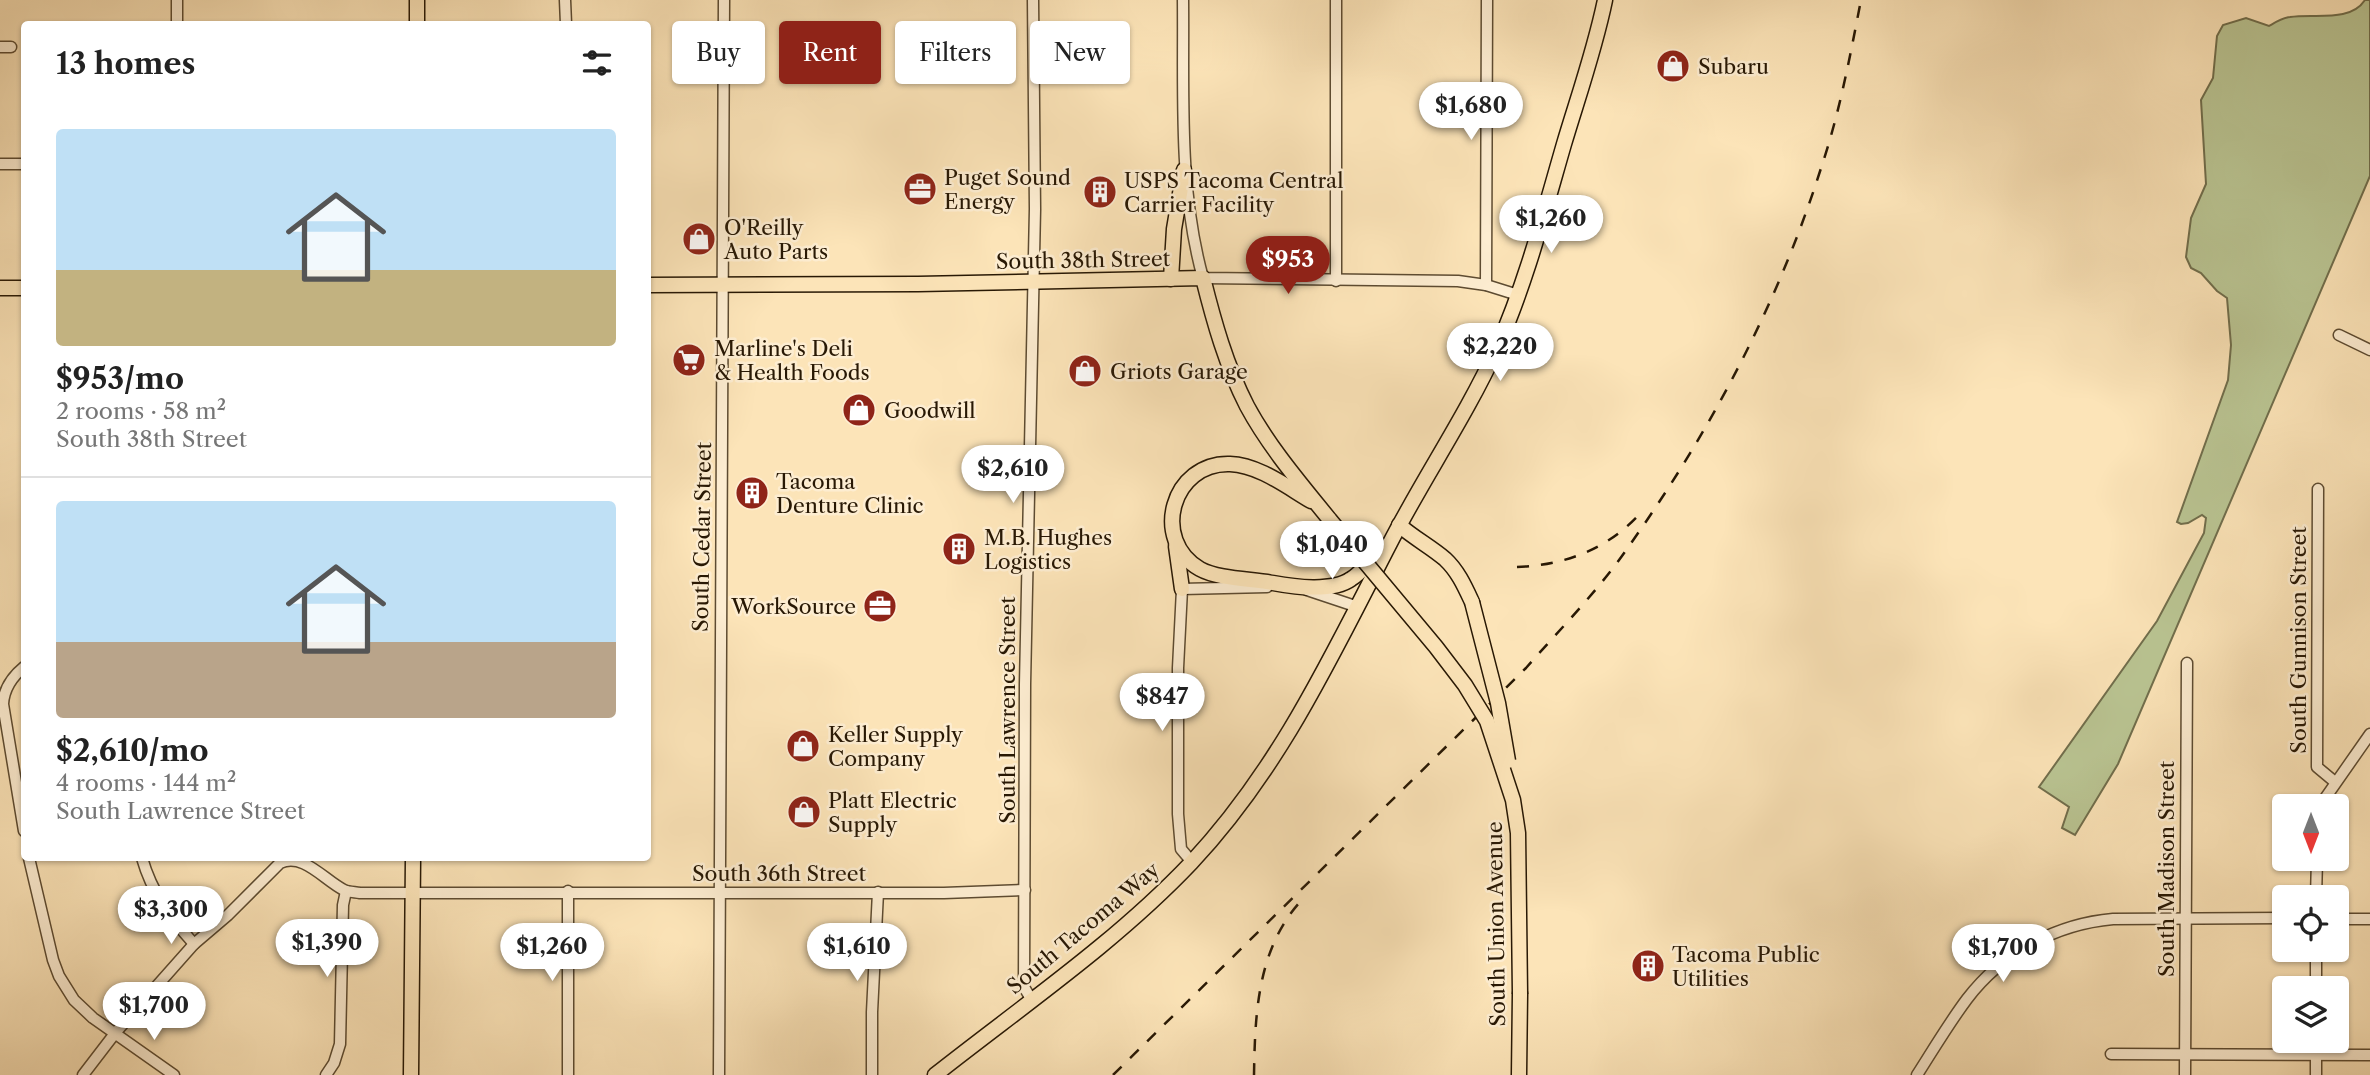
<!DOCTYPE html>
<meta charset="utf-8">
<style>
:root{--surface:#fff;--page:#f2f2f2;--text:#222;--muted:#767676;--line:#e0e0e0;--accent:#8f2418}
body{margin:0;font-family:"Libre Caslon Text",serif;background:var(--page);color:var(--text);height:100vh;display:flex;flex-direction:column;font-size:26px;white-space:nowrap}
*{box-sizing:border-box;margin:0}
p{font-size:23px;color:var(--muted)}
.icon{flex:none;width:38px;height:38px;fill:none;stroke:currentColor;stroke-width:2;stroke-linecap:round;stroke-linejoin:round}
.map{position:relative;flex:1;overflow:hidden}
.side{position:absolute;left:21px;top:21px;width:630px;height:840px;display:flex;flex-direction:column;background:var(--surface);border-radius:7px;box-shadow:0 2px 5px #0004}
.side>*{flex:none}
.hud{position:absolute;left:672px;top:21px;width:665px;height:63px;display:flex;gap:14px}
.needle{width:46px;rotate:180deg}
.tools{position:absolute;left:2272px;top:794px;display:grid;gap:14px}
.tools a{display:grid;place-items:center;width:77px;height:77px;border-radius:7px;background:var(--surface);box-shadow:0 2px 5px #0004;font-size:35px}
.price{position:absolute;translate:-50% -60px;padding:0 16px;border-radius:24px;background:#fff;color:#222;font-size:23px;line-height:46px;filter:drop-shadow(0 2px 4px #0008)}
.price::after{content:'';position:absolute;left:50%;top:42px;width:21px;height:16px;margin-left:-10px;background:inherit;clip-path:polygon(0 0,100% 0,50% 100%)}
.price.selected{background:var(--accent);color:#fff}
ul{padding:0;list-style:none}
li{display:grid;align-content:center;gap:14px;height:371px;padding:0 35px}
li+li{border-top:2px solid var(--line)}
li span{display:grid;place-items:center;height:217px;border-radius:7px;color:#555}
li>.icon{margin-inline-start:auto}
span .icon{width:126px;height:126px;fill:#fffc;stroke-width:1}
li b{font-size:30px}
h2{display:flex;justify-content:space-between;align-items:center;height:84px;padding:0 35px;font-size:30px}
.chip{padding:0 24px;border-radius:7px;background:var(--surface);box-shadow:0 2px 5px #0004;font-size:24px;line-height:63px}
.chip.selected{background:var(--accent);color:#fff}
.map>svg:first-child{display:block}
.green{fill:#bac593;stroke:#716e4c;stroke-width:2}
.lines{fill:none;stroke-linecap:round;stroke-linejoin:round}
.minor-casing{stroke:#5d4b31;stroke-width:13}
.major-casing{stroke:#281804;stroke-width:17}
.minor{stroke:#fdedd1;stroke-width:10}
.major{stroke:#fce4b8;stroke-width:14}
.rail{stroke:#281804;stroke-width:2.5;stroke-dasharray:12 12;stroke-linecap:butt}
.major-bridge-casing{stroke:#281804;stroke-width:17;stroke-linecap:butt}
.major-bridge{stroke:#fce4b8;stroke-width:14}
.labels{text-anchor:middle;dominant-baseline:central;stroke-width:5;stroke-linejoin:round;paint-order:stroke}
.poi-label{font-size:21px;fill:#281804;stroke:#fdedd1;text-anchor:start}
.street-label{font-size:21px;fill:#281804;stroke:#fdedd1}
</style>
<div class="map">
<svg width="2370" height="1075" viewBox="0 0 2370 1075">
<rect width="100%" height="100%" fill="#fce4b8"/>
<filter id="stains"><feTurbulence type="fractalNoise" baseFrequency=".00286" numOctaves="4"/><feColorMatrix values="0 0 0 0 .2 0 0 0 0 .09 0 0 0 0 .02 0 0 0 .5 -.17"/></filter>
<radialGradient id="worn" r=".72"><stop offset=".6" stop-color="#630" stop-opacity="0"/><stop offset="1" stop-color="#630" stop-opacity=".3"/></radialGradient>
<path class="green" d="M2365,0H2370V176L2118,764L2075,835L2062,828L2069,807L2039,787L2157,621L2204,533L2206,518L2202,515L2188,523L2181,524L2177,522L2228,380L2231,345L2227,298L2217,291L2201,273L2191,268L2186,257L2191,218L2206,184L2201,100L2213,78L2217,36L2223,25L2246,18L2269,26C2276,22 2282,18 2290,17C2314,13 2350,23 2365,0Z"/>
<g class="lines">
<defs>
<g id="minor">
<polyline points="177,0 177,24"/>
<polyline points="565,0 566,24"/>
<path d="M1183,0C1184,93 1178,188 1203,278L1458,281L1486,285L1518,295"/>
<polyline points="1336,0 1336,281"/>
<polyline points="0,47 11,47"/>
<polyline points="0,164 24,164"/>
<polyline points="1486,285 1487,0"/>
<polyline points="2339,335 2370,350"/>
<polyline points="2318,489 2317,767 2335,782"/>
<polyline points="1307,590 1358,607"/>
<path d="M24,667C13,676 4,688 3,704L24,831"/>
<polyline points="2319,807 2370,734"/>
<polyline points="29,858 53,960 59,976 74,1000 93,1018 174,1075"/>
<path d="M142,858C152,893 170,917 194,944"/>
<polyline points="1192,862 1181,849 1178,814 1178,668 1182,589 1267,587"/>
<polyline points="2316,898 2317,859"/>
<polyline points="2336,919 2370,919"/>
<polyline points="2316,989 2316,950"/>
<polyline points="1031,999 1024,987 1025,684 1035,209 1033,0"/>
<polyline points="2111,1054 2370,1055"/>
<path d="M83,1075L116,1032L194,944L228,915L280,863C303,852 324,880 344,890C348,892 354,892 360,893H944L1025,890"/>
<polyline points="326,1075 334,1063 340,1044 343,905 346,891"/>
<polyline points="568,1075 568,891"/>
<polyline points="719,1075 724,0"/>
<polyline points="872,1075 872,1012 878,892"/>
<path d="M1917,1075C1933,1050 1949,1023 1967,999C2002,953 2056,924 2113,919L2284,918"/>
<polyline points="2185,1075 2187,663"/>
<polyline points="2316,1075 2316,1041"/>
</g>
<g id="major">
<polyline points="417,0 417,24"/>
<polyline points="1171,279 1174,229 1184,170"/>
<path d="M648,285L918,284L1203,278C1214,322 1226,365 1247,406C1269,447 1301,484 1330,520"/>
<polyline points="0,288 24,288"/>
<path d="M1311,501C1287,487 1259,465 1230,464C1172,462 1150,540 1200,569C1218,579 1252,579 1273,583C1294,587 1333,592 1351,579C1360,574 1367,564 1374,557"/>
<path d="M1399,525C1414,538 1431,547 1445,559C1458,571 1465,587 1472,602"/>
<polyline points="1176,546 1182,589"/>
<polyline points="411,1075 413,858"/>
<path d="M935,1075C1021,1007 1115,943 1191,863C1280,768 1331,657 1390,543C1424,477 1466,416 1497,348C1526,283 1544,213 1564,144C1578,97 1595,49 1605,0"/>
<polyline points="1519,1075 1520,994"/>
</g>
</defs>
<use href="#minor" class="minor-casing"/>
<use href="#major" class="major-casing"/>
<use href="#minor" class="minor"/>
<use href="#major" class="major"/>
<g class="rail">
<path d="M1517,567C1567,565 1611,548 1644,509"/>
<path d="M1113,1075L1526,668C1561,628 1599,590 1629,546C1712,429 1779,302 1822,165C1840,111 1850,56 1861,0"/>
<path d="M1254,1075C1255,1015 1257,950 1300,902"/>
</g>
<defs>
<g id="major-bridge">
<polyline points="1330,520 1436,647 1465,685 1487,721 1513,800 1518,833 1520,994"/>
<polyline points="1472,602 1498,703 1508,761"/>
</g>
</defs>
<use href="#major-bridge" class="major-bridge-casing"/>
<use href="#major-bridge" class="major-bridge"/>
</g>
<defs>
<symbol id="shop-disc" viewBox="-11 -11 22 22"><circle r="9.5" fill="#8f2418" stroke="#fdedd1"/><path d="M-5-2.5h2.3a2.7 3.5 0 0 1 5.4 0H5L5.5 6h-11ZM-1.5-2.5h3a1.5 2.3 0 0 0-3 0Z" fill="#fff"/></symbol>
<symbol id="office-disc" viewBox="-11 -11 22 22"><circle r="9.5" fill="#8f2418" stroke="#fdedd1"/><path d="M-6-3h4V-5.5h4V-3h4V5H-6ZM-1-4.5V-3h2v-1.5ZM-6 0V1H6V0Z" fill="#fff"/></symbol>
<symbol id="building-disc" viewBox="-11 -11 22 22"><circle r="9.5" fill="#8f2418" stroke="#fdedd1"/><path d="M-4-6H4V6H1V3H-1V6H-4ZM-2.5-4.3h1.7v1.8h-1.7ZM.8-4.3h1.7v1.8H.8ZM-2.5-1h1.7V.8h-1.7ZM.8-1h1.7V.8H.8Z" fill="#fff"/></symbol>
<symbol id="supermarket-disc" viewBox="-11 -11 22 22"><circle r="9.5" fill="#8f2418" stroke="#fdedd1"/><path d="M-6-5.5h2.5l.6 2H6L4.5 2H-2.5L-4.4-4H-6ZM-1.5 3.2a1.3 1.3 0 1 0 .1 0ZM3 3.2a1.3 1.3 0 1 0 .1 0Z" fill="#fff"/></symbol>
</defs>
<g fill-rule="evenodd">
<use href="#shop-disc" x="1654" y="47" width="38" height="38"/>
<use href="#office-disc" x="901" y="170" width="38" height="38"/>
<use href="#building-disc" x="1081" y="173" width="38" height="38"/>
<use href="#shop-disc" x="680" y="220" width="38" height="38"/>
<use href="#supermarket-disc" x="670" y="341" width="38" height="38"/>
<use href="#shop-disc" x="1066" y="352" width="38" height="38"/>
<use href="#shop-disc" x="840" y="391" width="38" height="38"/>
<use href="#building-disc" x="733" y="474" width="38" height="38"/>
<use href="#building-disc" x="940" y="530" width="38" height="38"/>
<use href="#office-disc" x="861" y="587" width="38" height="38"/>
<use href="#shop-disc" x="784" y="727" width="38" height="38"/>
<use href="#shop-disc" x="785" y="793" width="38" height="38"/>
<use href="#building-disc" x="1629" y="947" width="38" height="38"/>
</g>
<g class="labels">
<g class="poi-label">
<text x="1698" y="66">Subaru</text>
<text x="944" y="177">Puget Sound<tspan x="944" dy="24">Energy</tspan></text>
<text x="1124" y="180">USPS Tacoma Central<tspan x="1124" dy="24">Carrier Facility</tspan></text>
<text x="724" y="227">O'Reilly<tspan x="724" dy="24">Auto Parts</tspan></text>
<text x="714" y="348">Marline's Deli<tspan x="714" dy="24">&amp; Health Foods</tspan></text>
<text x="1110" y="371">Griots Garage</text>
<text x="884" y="410">Goodwill</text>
<text x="776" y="481">Tacoma<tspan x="776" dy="24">Denture Clinic</tspan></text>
<text x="984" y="537">M.B. Hughes<tspan x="984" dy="24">Logistics</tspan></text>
<text x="856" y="606" text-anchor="end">WorkSource</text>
<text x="828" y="734">Keller Supply<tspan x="828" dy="24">Company</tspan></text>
<text x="828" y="800">Platt Electric<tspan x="828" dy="24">Supply</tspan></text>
<text x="1672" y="954">Tacoma Public<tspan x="1672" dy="24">Utilities</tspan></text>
</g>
<g class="street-label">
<text transform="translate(1083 260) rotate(-1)">South 38th Street</text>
<text transform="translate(702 537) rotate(-89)">South Cedar Street</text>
<text transform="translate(2298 640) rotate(-90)">South Gunnison Street</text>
<text transform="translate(1007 710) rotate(-90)">South Lawrence Street</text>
<text transform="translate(2166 869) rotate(-90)">South Madison Street</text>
<text x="779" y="873">South 36th Street</text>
<text transform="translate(1496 924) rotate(-91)">South Union Avenue</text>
<text transform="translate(1083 928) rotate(-40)">South Tacoma Way</text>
</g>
</g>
<rect width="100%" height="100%" filter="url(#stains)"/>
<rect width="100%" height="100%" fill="url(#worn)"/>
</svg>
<div class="tools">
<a><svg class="needle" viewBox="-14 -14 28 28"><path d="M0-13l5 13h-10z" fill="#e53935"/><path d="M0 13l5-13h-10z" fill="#767676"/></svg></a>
<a><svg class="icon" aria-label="locate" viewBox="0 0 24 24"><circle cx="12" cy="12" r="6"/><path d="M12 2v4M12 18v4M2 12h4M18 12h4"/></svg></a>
<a><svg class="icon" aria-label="layers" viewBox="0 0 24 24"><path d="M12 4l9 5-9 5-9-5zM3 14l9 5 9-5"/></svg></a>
</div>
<b class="price" style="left:1471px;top:142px">$1,680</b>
<b class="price" style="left:1551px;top:255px">$1,260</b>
<b class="price selected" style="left:1288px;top:296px">$953</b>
<b class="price" style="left:1500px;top:383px">$2,220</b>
<b class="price" style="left:1013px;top:505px">$2,610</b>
<b class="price" style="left:1332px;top:581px">$1,040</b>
<b class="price" style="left:1162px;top:733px">$847</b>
<b class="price" style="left:171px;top:946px">$3,300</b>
<b class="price" style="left:327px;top:979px">$1,390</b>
<b class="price" style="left:552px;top:983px">$1,260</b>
<b class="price" style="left:857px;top:983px">$1,610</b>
<b class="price" style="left:2003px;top:984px">$1,700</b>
<b class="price" style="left:154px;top:1042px">$1,700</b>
<div class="hud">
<a class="chip">Buy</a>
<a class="chip selected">Rent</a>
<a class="chip">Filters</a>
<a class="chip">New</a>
</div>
<section class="side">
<h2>13 homes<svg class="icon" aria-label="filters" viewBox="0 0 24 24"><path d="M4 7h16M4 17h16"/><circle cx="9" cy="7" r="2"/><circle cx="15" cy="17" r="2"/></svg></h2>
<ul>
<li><span style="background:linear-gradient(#bfe0f5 65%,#c2b280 0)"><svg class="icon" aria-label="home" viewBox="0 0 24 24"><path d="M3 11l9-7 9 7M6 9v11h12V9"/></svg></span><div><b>$953/mo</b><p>2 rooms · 58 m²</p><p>South 38th Street</p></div></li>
<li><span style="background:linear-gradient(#bfe0f5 65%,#b9a48a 0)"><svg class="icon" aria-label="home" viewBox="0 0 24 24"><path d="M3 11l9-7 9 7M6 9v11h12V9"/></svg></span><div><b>$2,610/mo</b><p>4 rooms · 144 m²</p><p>South Lawrence Street</p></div></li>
</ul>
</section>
</div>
